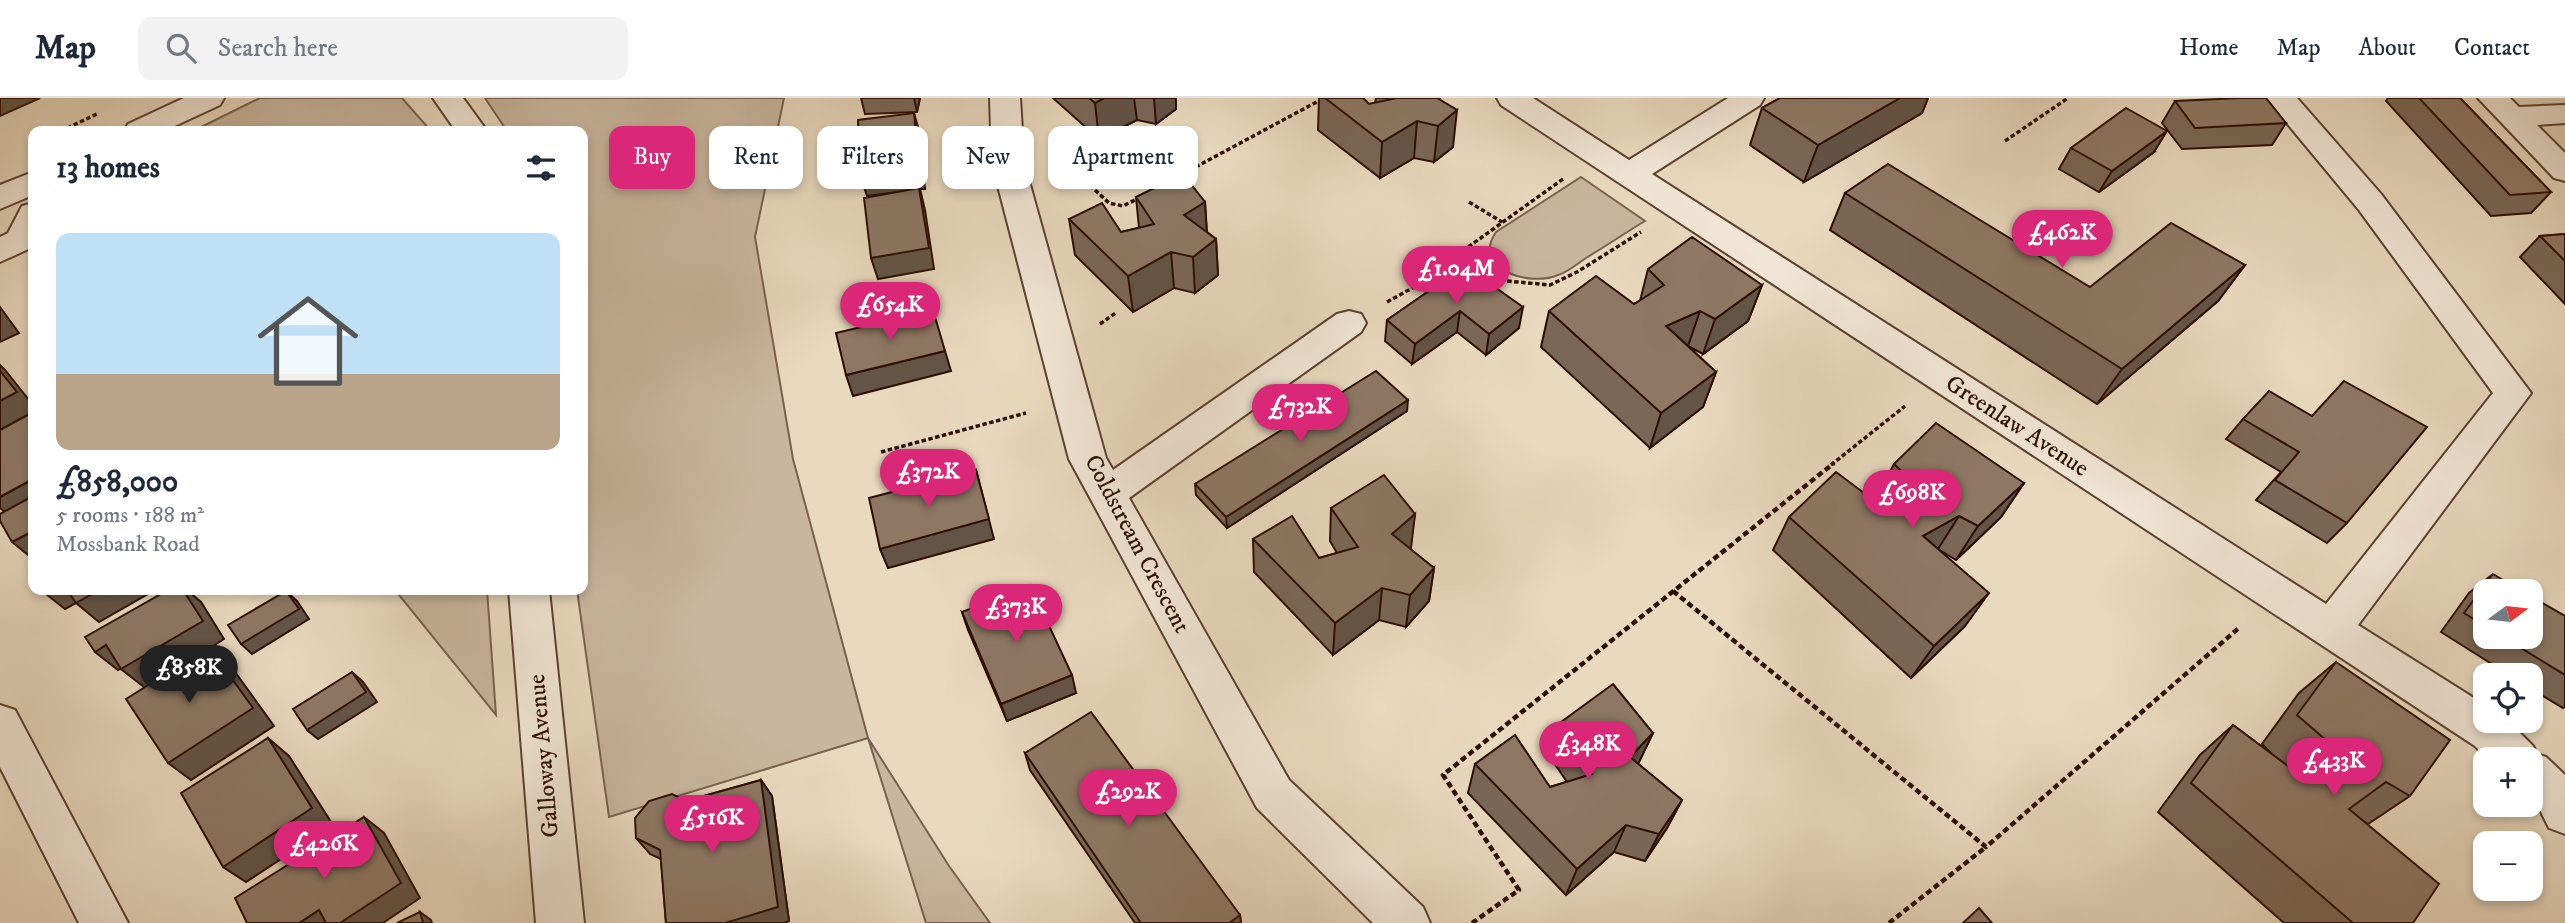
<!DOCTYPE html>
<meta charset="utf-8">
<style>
:root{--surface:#fff;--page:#f2f2f3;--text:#1f2937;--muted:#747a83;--line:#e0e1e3;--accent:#db2777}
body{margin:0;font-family:"IM FELL DW Pica",serif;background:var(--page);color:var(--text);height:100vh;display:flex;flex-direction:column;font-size:26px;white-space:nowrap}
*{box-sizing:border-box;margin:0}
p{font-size:23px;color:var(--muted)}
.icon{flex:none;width:38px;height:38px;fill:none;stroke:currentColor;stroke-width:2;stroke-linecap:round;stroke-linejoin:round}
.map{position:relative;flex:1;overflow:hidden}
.side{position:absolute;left:28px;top:28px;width:560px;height:469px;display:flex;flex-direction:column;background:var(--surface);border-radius:14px;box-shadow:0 4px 10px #0003}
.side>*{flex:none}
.top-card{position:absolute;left:609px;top:28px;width:665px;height:63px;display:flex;gap:14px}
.needle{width:46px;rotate:75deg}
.fabs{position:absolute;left:2473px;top:481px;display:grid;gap:14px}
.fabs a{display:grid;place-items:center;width:70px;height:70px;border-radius:14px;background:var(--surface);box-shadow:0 4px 10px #0003;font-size:35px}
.price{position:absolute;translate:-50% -60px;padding:0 16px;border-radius:24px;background:var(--accent);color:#fff;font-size:23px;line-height:46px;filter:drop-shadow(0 2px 4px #0008)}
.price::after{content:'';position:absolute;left:50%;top:42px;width:21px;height:16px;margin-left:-10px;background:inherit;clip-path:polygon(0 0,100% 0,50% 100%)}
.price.active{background:#222;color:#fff}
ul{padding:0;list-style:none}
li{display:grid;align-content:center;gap:14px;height:371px;padding:0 28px}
li span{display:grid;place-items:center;height:217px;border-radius:14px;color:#555}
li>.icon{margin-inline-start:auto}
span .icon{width:126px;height:126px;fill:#fffc;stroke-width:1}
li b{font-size:30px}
h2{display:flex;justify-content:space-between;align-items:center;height:84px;padding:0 28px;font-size:30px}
.pill{padding:0 24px;border-radius:14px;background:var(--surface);box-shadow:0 4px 10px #0003;font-size:24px;line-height:63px}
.pill.active{background:var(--accent);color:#fff}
header{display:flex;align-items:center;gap:42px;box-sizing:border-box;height:98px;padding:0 35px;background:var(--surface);border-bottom:2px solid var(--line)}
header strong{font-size:33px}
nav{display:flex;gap:38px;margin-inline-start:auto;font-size:24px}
.search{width:490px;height:63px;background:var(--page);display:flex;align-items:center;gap:18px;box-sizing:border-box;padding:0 24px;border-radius:14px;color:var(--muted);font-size:26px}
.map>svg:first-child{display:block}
.green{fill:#c9b69e;stroke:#7a6250;stroke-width:2}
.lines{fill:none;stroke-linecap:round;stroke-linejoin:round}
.minor-casing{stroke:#5b4131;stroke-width:4}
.path-far1{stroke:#2c0e02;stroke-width:3.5;stroke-dasharray:4.5 2.5;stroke-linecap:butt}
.path{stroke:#2c0e02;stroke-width:4.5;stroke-dasharray:6 3.5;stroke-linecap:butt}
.minor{fill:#f1e6d5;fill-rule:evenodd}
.wall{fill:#7a6756;stroke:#2c0e02;stroke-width:2}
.shaded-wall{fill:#635446;stroke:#2c0e02;stroke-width:2}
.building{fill:#8e7864;stroke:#2c0e02;stroke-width:2}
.labels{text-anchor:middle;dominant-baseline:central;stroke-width:6;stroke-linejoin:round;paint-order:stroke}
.street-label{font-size:24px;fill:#2c0e02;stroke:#f1e6d5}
</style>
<header>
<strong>Map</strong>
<div class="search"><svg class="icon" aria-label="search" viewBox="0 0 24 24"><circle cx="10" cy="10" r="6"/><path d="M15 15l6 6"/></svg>Search here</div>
<nav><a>Home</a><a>Map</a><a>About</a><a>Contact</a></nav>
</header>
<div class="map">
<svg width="2565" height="825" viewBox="0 0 2565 825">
<rect width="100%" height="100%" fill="#e9d9be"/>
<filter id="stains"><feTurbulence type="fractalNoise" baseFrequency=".00286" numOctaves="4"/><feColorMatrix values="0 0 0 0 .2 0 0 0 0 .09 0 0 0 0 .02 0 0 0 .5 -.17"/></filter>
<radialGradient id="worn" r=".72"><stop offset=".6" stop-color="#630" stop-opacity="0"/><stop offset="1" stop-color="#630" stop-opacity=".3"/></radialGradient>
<g class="green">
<polygon points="260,0 402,0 431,33 193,33"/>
<polygon points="485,0 784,0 755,139 793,361 868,640 949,768 990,825 926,825 868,640 609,719 577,492 583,492 583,33 507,33"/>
<path d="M1581,79L1645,123C1625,135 1606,148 1586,160C1577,166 1568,174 1558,177C1531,189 1470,172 1496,134Z"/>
<polygon points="395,492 487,492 496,617"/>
</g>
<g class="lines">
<defs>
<g id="minor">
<polygon points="184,0 224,0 220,7 164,33 124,33 128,26"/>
<polygon points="433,0 463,0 487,33 456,33"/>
<polygon points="990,0 1020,0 1024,65 1106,360 1113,372 1337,216 1349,213 1361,216 1366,225 1361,234 1129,400 1289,682 1423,809 1430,825 1373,825 1257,710 1094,407 1069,361 992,65"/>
<polygon points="1497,0 1533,0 1629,62 1728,0 1764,0 1760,7 1652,76 2326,506 2493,295 2359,112 2266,0 2297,0 2381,96 2531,295 2358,527 2485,607 2485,623 2508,623 2533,648 2537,656 2546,659 2565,677 2565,736 2549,730 2540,712 2530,703 2530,662 2488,662 2475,648 1501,7"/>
<polygon points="2478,0 2510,0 2519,9 2565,7 2565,25 2537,27 2565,55 2565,83 2554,80"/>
<polygon points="33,74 33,97 0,111 0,87"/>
<polygon points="33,105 33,149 0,164 0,139 8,135 22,108"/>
<polygon points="509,492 549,492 584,825 536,825"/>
<polygon points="0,607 15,612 128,825 79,825 0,669"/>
</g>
</defs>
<use href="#minor" class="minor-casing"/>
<g class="path-far1">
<polyline points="61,33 99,15"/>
<polyline points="2005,43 2068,0"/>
<polyline points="1054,54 1109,105 1123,108 1139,100"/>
<polyline points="1177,79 1324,0"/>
<polyline points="1563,81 1464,152 1507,183 1550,187 1577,174 1641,134"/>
<polyline points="1469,104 1502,124"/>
<polyline points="1387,204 1472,157"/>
<polyline points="1100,226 1117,214"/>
<polyline points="881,354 1026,315"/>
<polyline points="1831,367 1905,308"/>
</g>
<g class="path">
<polyline points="1673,493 1986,749 2240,529"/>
<polyline points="1472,825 1519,792 1443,677 1834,365"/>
<polyline points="1889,825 1986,749"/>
</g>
<use href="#minor" class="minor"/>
</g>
<g class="wall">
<polygon points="861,0 920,0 917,14 865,16"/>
<polygon points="1053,0 1176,0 1176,11 1156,26 1137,22 1099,41"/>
<polygon points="1319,0 1363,0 1369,6 1375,5 1376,0 1440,0 1453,49 1434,64 1414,60 1380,80 1318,32"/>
<polygon points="1780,0 1928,0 1922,15 1804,84 1750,47 1762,10"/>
<polygon points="2388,0 2460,0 2551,94 2531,115 2491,118 2386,3"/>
<polygon points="2175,3 2286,25 2272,47 2182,51 2162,25"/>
<polygon points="2071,50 2154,54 2099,94 2059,71"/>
<polygon points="1845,95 2090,189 2245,167 2218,203 2097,306 1830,132"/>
<polygon points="1136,99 1205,104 1207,134 1216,141 1218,177 1195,195 1174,190 1133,214 1075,157 1069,121 1121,134 1139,130"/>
<polygon points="2565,136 2565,206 2520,159 2540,138"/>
<polygon points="1465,168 1519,230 1486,257 1457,234 1412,266 1385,243 1387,222"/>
<polygon points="1648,171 1762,187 1748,223 1703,256 1688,248 1716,274 1703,309 1650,350 1541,249 1549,213 1634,206 1640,203"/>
<polygon points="1407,313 1227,430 1196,397 1195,386"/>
<polygon points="2312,318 2347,425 2327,445 2256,402 2281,374 2226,341 2243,321"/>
<polygon points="1894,366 2024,385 2001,419 1956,462 1938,451 1965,528 1911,580 1773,452 1789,419 1884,410 1885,409 1875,400"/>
<polygon points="1331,410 1415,416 1410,451 1434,470 1429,503 1406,529 1379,522 1333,557 1254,474 1253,441 1319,460 1337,455 1330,443"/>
<polygon points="2493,476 2485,494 2485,539 2530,539 2565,518 2565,609 2563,610 2530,590 2530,578 2511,578 2441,534 2469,495"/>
<polygon points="962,514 1076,595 1007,623 968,532"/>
<polygon points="2336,564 2410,698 2368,726 2365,724 2413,825 2284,825 2158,714 2200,657 2233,627 2272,656 2262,646 2299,595"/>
<polygon points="1557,627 1653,635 1638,666 1682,702 1667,730 1645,763 1614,754 1566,797 1468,695 1475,666 1550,689 1567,684 1548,656"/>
<polygon points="1025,655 1240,817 1241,825 1135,825 1030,672"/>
<polygon points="761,682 772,698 789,823 784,825 666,825 661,761 650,756 636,740 686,703"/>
</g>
<g class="shaded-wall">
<polygon points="0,0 40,0 0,18"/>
<polygon points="914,0 920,0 917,14"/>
<polygon points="1104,0 1134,0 1137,22 1099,41 1095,5"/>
<polygon points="1154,0 1176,0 1176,11 1156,26"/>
<polygon points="1900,0 1928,0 1922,15 1804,84 1818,47"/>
<polygon points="1457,12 1453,49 1434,64 1438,28"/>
<polygon points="914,15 920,36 925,91 920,91 925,112 934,171 878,181 871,160 920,91 867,98 860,77"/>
<polygon points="1417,23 1414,60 1380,80 1382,44"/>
<polygon points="2167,33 2154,54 2099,94 2112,73"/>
<polygon points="1205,104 1207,140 1184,117"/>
<polygon points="1216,141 1218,177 1195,195 1193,159"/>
<polygon points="1171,154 1174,190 1133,214 1128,178"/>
<polygon points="2245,167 2218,203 2097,306 2122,271"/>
<polygon points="1762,187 1748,223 1703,256 1715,221"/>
<polygon points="0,209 19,235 0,244"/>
<polygon points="1523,209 1519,230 1486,257 1489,236"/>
<polygon points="1460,213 1457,234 1412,266 1415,246"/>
<polygon points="1700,213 1688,248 1666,228"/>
<polygon points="945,253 951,273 853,298 846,277"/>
<polygon points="0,267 5,272 33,307 33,318 0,336"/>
<polygon points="1716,274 1703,309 1650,350 1661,315"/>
<polygon points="1408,302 1407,313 1227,430 1226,419"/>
<polygon points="976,372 994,441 888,470 880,451"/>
<polygon points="33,381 33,414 16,423 0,410 0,399"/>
<polygon points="2024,385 2001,419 1956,462 1978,428"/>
<polygon points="1415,416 1411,450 1389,469 1392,436"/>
<polygon points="1959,418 1938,451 1923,438"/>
<polygon points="29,435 33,439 33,461 12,444"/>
<polygon points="1434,470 1429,503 1406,529 1410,497"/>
<polygon points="1382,490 1379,522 1333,557 1335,525"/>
<polygon points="41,492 155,492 99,524 76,505 65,511"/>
<polygon points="183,492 187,492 201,504 224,541 210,550 230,567 274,628 191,682 168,665 144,589 121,571"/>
<polygon points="286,493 297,503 309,521 252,556 241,546"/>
<polygon points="1989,495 1965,528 1911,580 1934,548"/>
<polygon points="106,547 130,565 118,572 95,554"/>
<polygon points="352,574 363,584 377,604 318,641 307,632"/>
<polygon points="1072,577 1076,595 1007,623 1001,606"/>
<polygon points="1653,635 1639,664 1618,688 1630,659"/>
<polygon points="268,640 289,658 333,727 246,784 223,769"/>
<polygon points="761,682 772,698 789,823 784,825 725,825"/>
<polygon points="1682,702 1667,730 1645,763 1659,736"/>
<polygon points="364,719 384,735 420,800 383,825 340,825"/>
<polygon points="1626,727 1614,754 1566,797 1577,771"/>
<polygon points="319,812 338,825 299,825"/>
<polygon points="420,814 431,822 432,825 423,825"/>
<polygon points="1240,817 1241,825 1229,825"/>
</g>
<g class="building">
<polygon points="1089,0 1104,0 1095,5"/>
<polygon points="1325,0 1363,0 1369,6 1397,0 1437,0 1457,12 1438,28 1417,23 1382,44"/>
<polygon points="1780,0 1900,0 1818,47 1762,10"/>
<polygon points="2241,0 2266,0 2286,25 2195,30 2175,3"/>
<polygon points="2419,0 2460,0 2551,94 2510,97"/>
<polygon points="2126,10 2167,33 2112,73 2071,50"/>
<polygon points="914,15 919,69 860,77 858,22"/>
<polygon points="1888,66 2090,189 2171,125 2245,167 2122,271 1845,95"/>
<polygon points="1183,76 1205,104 1184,117 1216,141 1193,159 1171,154 1128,178 1069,121 1102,105 1121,134 1154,126 1136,99"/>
<polygon points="919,90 929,150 871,160 864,100"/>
<polygon points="2565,136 2565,163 2540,138"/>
<polygon points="1692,139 1762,187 1715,221 1700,213 1666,228 1716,274 1661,315 1549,213 1596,178 1634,206 1664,187 1648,171"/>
<polygon points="1465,168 1523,209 1489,236 1460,213 1415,246 1387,222"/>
<polygon points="933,212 945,253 846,277 836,235"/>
<polygon points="0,273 17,294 0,303"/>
<polygon points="1376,273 1408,302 1226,419 1195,386"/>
<polygon points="2344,283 2427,329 2347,425 2275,382 2299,354 2243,321 2269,293 2312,318"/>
<polygon points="33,314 33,381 0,399 0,332"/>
<polygon points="1936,325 2024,385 1978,428 1959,418 1923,438 1989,495 1934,548 1789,419 1836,374 1884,410 1915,386 1894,366"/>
<polygon points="976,372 989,421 880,451 869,400"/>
<polygon points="1384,377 1415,416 1392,436 1434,470 1410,497 1382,490 1335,525 1253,441 1292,418 1319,460 1358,449 1331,410"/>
<polygon points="33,398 33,442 29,435 12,444 0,423 0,416"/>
<polygon points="33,470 33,480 29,472"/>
<polygon points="2493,476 2523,494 2485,494 2485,528 2464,515"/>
<polygon points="1030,487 1072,577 1001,606 962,514"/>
<polygon points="67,492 99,492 76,505"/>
<polygon points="168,492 183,492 203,523 121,571 106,547 95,554 85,539"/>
<polygon points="286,493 299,511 241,546 228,527"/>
<polygon points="2530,498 2565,518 2565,577 2503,539 2530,539"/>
<polygon points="209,549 253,610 168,665 126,601"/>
<polygon points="2336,564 2450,642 2410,698 2386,684 2349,711 2439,786 2413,825 2353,825 2191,685 2233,627 2296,674 2326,642 2297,617"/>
<polygon points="352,574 366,594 307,632 293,611"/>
<polygon points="1613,586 1653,635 1630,659 1682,702 1659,736 1626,727 1577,771 1475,666 1515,637 1550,689 1592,676 1557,627"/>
<polygon points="1091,614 1240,817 1229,825 1141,825 1025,655"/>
<polygon points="268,640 312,710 223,769 181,695"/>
<polygon points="761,682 778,809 725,825 666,825 660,752 636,740 635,720 649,703 672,696 686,703"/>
<polygon points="364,719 401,785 340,825 326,825 319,812 299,825 247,825 235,800"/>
<polygon points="1979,810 1992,825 1963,825"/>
<polygon points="420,814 423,825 397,825"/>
</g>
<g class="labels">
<g class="street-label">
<text transform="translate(2017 328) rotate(33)">Greenlaw Avenue</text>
<text transform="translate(1137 446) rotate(62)">Coldstream Crescent</text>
<text transform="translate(544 658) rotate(-95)">Galloway Avenue</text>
</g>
</g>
<rect width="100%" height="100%" filter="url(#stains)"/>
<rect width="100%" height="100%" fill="url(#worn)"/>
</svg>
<div class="fabs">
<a><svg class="needle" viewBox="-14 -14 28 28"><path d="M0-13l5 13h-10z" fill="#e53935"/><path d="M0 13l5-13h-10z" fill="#747a83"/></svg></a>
<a><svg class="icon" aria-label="locate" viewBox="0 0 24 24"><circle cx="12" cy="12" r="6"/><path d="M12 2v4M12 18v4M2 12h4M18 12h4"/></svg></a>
<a>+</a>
<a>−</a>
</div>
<b class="price" style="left:2062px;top:172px">£462K</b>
<b class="price" style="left:1456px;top:208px">£1.04M</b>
<b class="price" style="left:890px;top:244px">£654K</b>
<b class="price" style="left:1300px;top:346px">£732K</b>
<b class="price" style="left:928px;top:411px">£372K</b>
<b class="price" style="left:1912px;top:432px">£698K</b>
<b class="price" style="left:1016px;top:546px">£373K</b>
<b class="price active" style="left:189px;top:607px">£858K</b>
<b class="price" style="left:1588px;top:683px">£348K</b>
<b class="price" style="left:2334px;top:700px">£433K</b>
<b class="price" style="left:1128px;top:731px">£292K</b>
<b class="price" style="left:712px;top:757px">£516K</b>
<b class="price" style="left:324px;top:783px">£426K</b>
<div class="top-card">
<a class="pill active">Buy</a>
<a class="pill">Rent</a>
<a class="pill">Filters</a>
<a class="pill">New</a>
<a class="pill">Apartment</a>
</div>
<section class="side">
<h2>13 homes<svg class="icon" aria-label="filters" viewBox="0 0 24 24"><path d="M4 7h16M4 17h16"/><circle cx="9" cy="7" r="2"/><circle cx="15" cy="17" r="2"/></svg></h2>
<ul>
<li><span style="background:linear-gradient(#bfe0f5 65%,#b9a48a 0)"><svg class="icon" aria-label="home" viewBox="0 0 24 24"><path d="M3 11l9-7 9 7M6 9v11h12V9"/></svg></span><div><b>£858,000</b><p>5 rooms · 188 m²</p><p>Mossbank Road</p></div></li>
</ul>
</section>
</div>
